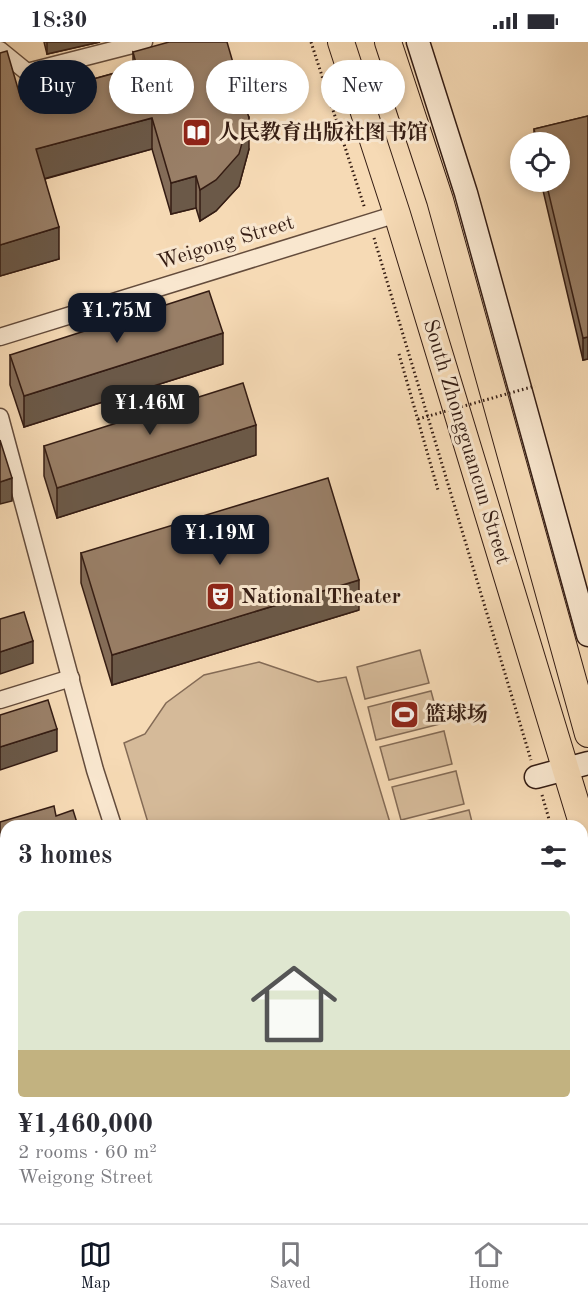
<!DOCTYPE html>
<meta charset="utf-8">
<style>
:root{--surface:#fff;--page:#f2f2f3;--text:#2b2b33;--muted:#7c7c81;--line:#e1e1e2;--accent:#111827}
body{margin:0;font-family:"Old Standard TT","Noto Serif SC",serif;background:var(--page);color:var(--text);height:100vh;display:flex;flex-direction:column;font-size:22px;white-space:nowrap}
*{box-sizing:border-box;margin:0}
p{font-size:20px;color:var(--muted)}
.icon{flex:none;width:33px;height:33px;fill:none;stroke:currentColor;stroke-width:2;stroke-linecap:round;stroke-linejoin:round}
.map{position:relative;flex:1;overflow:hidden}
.drawer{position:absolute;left:0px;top:778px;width:588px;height:404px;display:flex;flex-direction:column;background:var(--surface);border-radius:18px 18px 0 0;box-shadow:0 3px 9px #0003}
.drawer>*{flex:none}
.guide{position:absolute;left:18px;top:18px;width:552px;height:54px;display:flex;gap:12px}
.buttons{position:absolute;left:510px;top:90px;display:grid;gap:12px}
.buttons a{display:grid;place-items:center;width:60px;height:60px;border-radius:50%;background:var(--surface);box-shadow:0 3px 9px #0003;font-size:30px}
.price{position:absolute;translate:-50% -51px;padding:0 14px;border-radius:12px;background:var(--accent);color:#fff;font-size:20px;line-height:39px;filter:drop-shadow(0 2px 3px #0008)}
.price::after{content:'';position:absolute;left:50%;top:36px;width:18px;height:14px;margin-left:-9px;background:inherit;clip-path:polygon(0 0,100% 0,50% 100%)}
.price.active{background:#222;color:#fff}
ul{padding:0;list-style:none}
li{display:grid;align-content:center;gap:12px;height:318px;padding:0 18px}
li span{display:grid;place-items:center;height:186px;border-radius:6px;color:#555}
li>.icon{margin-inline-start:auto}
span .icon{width:108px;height:108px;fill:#fffc;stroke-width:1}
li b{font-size:26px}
h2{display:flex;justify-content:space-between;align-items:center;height:72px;padding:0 18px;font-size:26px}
.chip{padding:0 21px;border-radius:27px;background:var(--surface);box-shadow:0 3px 9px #0003;font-size:21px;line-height:54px}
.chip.active{background:var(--accent);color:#fff}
.status{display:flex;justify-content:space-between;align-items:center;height:42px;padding:0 30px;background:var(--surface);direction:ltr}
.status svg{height:16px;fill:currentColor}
.tab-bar{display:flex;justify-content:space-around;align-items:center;height:84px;border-top:2px solid var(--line);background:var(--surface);font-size:16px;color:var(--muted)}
.tab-bar a{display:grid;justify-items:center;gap:3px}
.tab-bar .active{color:var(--accent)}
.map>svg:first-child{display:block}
.green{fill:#d5ba99;stroke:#846b56;stroke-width:1.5}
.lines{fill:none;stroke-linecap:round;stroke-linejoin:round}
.street-casing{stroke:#644c3c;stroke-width:19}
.secondary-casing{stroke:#341c13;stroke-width:25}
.primary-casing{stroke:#341c13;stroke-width:28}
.path{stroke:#341c13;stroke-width:3;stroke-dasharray:1.5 3;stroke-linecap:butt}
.street{stroke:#f9e7cf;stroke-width:16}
.secondary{stroke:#f9e7cf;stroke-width:22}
.primary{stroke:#f6dab5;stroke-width:26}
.path-bridge{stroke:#341c13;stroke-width:3;stroke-dasharray:1.5 3;stroke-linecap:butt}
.wall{fill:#846d59;stroke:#341c13;stroke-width:1.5}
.shaded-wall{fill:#6b5948;stroke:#341c13;stroke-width:1.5}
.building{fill:#997f67;stroke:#341c13;stroke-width:1.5}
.labels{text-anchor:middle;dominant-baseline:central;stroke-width:6;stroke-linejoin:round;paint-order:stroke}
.poi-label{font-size:21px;font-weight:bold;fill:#341c13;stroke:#f9e7cf;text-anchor:start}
.street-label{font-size:21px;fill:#341c13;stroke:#f9e7cf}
</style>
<div class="status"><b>18:30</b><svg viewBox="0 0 49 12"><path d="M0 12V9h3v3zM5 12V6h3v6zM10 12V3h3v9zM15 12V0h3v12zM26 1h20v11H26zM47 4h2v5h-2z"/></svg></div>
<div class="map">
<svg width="588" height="1181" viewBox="0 0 588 1181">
<rect width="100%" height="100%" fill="#f6dab5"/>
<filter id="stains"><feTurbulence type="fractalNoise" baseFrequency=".00333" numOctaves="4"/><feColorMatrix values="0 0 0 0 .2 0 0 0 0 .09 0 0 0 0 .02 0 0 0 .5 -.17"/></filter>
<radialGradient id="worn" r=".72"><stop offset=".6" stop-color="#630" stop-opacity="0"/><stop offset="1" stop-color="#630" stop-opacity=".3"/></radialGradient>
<g class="green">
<polygon points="420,608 429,641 365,657 357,625"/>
<polygon points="259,620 318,640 346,635 391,784 149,784 124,701 145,692 166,661 204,633"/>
<polygon points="431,649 440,682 376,698 368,665"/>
<polygon points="444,689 452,722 389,738 380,705"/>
<polygon points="456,729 464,762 401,778 392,745"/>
<polygon points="469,768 473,784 406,784"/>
</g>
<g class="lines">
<defs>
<g id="street">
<polyline points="0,8 27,30 144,0"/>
<polyline points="0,295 397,172"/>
<polyline points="0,375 95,728 113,784"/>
<polyline points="0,658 71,636"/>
<polyline points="0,901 6,899"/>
<polyline points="234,1176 236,1181"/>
</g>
<g id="secondary">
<polyline points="418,0 466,151 588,593"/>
<polyline points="536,735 588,721"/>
</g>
<g id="primary">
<polyline points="341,0 397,172 588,801"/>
<polyline points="388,0 440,158 588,692"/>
</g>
</defs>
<use href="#street" class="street-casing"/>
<use href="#secondary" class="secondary-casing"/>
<use href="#primary" class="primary-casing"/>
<g class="path">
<polyline points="311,0 365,167"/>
<polyline points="374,196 531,718"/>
<polyline points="399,312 438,448"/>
<polyline points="542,753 551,784"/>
<polyline points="582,888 588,908"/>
</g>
<use href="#street" class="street"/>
<use href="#secondary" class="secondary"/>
<use href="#primary" class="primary"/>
<polyline class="path-bridge" points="418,377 535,344"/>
</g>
<g class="wall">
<polygon points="44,0 100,0 47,12"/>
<polygon points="133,10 249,107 239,144 216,169 200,179 196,166 171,172 152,107 45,137 59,217 0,234 0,11 21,57 133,26"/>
<polygon points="588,74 588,317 583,318 541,140 560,140 560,100 534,100 534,87"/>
<polygon points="10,313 223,322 24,385 10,343"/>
<polygon points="44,404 256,413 57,476 44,434"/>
<polygon points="81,511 359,568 112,643 81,541"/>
</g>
<g class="shaded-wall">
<polygon points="47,0 100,0 47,12"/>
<polygon points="152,76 152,107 36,139 36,107"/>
<polygon points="249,76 249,107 239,144 216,169 200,179 200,148"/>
<polygon points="196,134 196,166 171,172 171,141"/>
<polygon points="59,185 59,217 0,234 0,203"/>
<polygon points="223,291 223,322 24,385 24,354"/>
<polygon points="588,295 588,317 583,318 583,296"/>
<polygon points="256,383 256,413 57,476 57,446"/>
<polygon points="12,436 12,459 0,462 0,440"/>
<polygon points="359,538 359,568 112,643 112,613"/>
<polygon points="33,599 33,621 0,632 0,610"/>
<polygon points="57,687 57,709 0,728 0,705"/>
<polygon points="6,811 6,833 0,835 0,813"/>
<polygon points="6,1021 6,1051 0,1053 0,1023"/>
</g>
<g class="building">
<polygon points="169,0 227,0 249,76 239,112 216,138 200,148 196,134 171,141 152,76 36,107 59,185 0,203 0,11 7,9 21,57 137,25 133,10"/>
<polygon points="588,74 588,295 583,296 546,140 560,140 560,100 537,100 534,87"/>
<polygon points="209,249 223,291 24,354 10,313"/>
<polygon points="243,341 256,383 57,446 44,404"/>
<polygon points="0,398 12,436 0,440"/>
<polygon points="328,436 359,538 112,613 81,511"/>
<polygon points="24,570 33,599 0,610 0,577"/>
<polygon points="48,658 57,687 0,705 0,673"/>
<polygon points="54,764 56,774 73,768 78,784 6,784 6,811 0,813 0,780"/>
<polygon points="6,983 6,1021 0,1023 0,985"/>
<polygon points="362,1176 469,1176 471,1181 346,1181"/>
</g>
<defs>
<symbol id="library-square" viewBox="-11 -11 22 22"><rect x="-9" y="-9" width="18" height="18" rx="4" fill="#8f2418" stroke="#f9e7cf"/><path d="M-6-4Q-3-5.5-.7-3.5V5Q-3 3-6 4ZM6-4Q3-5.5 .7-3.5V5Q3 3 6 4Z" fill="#fff"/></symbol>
<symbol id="theatre-square" viewBox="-11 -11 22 22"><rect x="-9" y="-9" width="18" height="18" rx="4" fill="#8f2418" stroke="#f9e7cf"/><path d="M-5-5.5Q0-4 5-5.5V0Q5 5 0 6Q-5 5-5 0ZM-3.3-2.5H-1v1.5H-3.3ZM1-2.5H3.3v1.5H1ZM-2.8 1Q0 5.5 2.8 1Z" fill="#fff"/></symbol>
<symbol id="stadium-square" viewBox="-11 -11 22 22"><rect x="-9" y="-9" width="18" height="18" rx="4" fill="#8f2418" stroke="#f9e7cf"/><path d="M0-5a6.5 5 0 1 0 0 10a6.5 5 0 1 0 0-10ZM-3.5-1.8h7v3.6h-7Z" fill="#fff"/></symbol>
</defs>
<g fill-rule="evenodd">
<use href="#library-square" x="180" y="74" width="33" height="33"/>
<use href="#theatre-square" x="204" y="538" width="33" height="33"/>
<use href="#stadium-square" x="388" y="656" width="33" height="33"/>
</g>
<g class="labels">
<g class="poi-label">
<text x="218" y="91">人民教育出版社图书馆</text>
<text x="241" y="555">National Theater</text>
<text x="425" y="673">篮球场</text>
</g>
<g class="street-label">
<text transform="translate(226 201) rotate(-17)">Weigong Street</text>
<text transform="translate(466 400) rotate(73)">South Zhongguancun Street</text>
</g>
</g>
<rect width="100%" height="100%" filter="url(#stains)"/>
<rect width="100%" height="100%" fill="url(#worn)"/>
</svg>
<div class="buttons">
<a><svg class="icon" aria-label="locate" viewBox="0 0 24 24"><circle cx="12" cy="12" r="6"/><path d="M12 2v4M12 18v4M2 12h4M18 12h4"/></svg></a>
</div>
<b class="price" style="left:117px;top:302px">¥1.75M</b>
<b class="price active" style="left:150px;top:394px">¥1.46M</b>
<b class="price" style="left:220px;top:524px">¥1.19M</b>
<div class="guide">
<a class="chip active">Buy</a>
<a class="chip">Rent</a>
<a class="chip">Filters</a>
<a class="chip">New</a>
</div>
<section class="drawer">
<h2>3 homes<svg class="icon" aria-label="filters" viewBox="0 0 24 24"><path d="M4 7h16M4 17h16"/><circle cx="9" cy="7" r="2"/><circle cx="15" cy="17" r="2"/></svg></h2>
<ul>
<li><span style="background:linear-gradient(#dfe7d0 75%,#c2b280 0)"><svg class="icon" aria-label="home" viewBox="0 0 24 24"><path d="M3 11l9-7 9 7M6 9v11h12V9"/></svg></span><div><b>¥1,460,000</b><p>2 rooms · 60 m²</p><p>Weigong Street</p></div></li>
</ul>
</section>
</div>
<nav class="tab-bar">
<a class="active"><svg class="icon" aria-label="map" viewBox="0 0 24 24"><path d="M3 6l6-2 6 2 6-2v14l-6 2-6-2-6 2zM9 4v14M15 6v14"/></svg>Map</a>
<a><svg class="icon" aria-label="saved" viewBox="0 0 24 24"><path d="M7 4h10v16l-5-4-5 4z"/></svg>Saved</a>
<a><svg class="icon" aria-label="home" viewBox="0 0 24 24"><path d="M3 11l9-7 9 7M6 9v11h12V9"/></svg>Home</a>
</nav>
